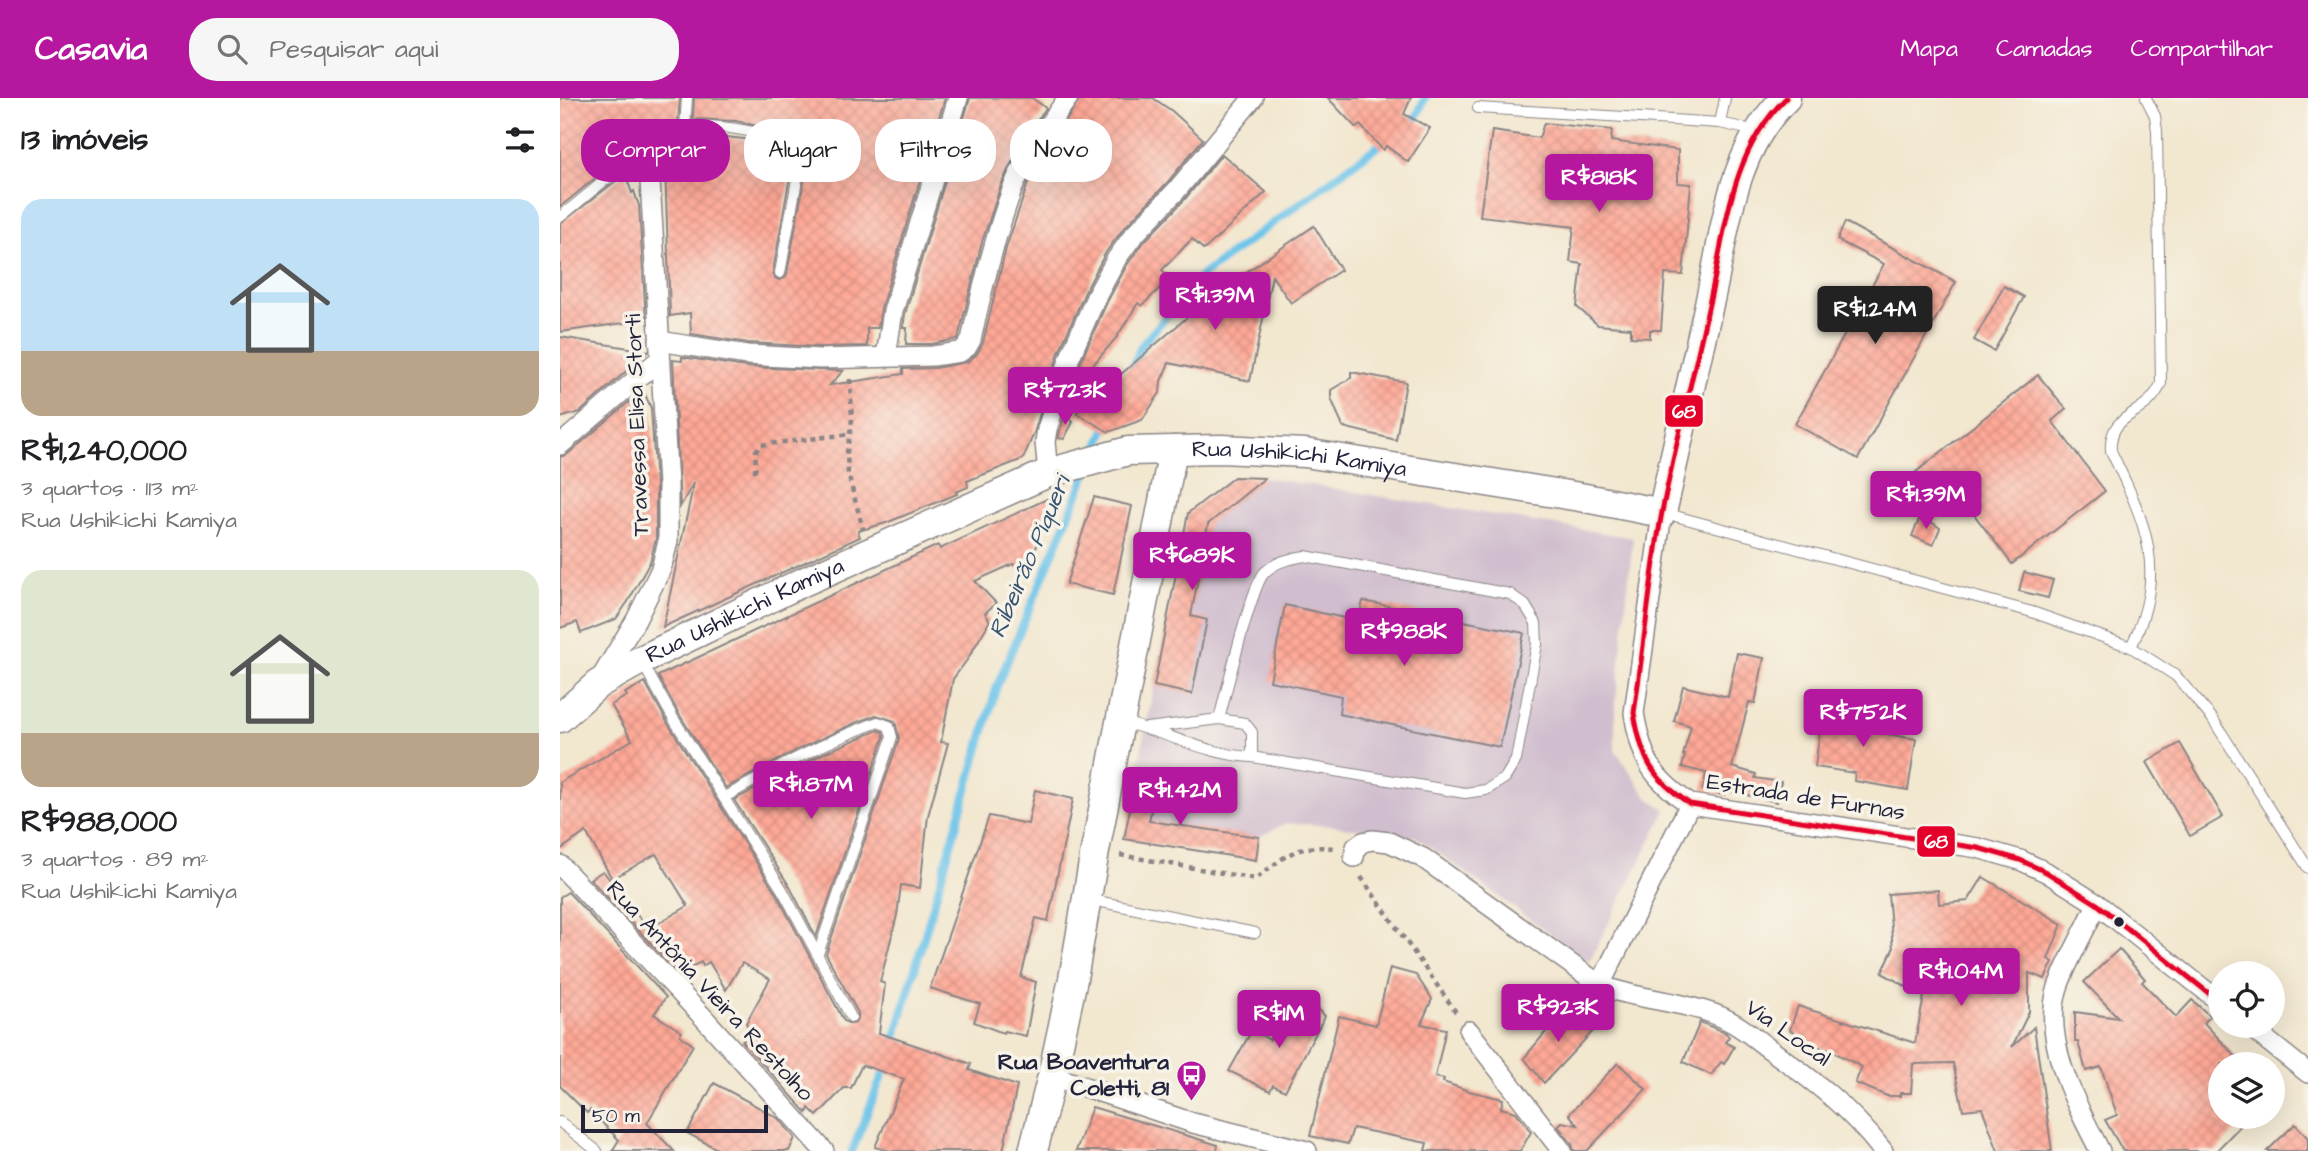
<!DOCTYPE html>
<html lang="pt">
<meta charset="utf-8">
<style>
:root{--surface:#fff;--page:#f6f6f6;--text:#202124;--muted:#757577;--accent:#b5179e}
body{margin:0;font-family:"Architects Daughter",sans-serif;background:var(--page);color:var(--text);height:100vh;display:flex;flex-direction:column;font-size:26px;white-space:nowrap}
*{box-sizing:border-box;margin:0}
p{font-size:23px;color:var(--muted)}
.icon{flex:none;width:38px;height:38px;fill:none;stroke:currentColor;stroke-width:2;stroke-linecap:round;stroke-linejoin:round}
.map{position:relative;flex:1;overflow:hidden}
.sheet{display:flex;flex-direction:column;background:var(--surface);width:560px}
.sheet>*{flex:none}
.guide{position:absolute;left:21px;top:21px;width:665px;height:63px;display:flex;gap:14px}
.tools{position:absolute;left:1648px;top:863px;display:grid;gap:14px}
.tools a{display:grid;place-items:center;width:77px;height:77px;border-radius:50%;background:var(--surface);box-shadow:0 7px 28px #0002;font-size:35px}
.scale{position:absolute;left:21px;bottom:18px;width:187px;box-sizing:border-box;padding-left:7px;border:4px solid #22223b;border-top:0;font-size:19px;line-height:24px;white-space:nowrap;color:#22223b;-webkit-text-stroke:5px #f7f3e8;paint-order:stroke}
.price{position:absolute;translate:-50% -60px;padding:0 16px;border-radius:7px;background:var(--accent);color:#fff;font-size:23px;line-height:46px;filter:drop-shadow(0 2px 4px #0008)}
.price::after{content:'';position:absolute;left:50%;top:42px;width:21px;height:16px;margin-left:-10px;background:inherit;clip-path:polygon(0 0,100% 0,50% 100%)}
.price.on{background:#222;color:#fff}
ul{padding:0;list-style:none}
li{display:grid;align-content:center;gap:14px;height:371px;padding:0 21px}
li span{display:grid;place-items:center;height:217px;border-radius:21px;color:#555}
li>.icon{margin-inline-start:auto}
span .icon{width:126px;height:126px;fill:#fffc;stroke-width:1}
li b{font-size:30px}
h2{display:flex;justify-content:space-between;align-items:center;height:84px;padding:0 21px;font-size:30px}
.tag{padding:0 24px;border-radius:28px;background:var(--surface);box-shadow:0 7px 28px #0002;font-size:24px;line-height:63px}
.tag.on{background:var(--accent);color:#fff}
header{display:flex;align-items:center;gap:42px;box-sizing:border-box;height:98px;padding:0 35px;background:var(--accent);color:#fff}
header strong{font-size:33px}
nav{display:flex;gap:38px;margin-inline-start:auto;font-size:24px}
.search{width:490px;height:63px;background:var(--page);display:flex;align-items:center;gap:18px;box-sizing:border-box;padding:0 24px;border-radius:28px;color:var(--muted);font-size:26px}
main{display:flex;flex:1;min-height:0}
.map>svg:first-child{display:block}
.industrial{fill:#d0bdce}
.lines{fill:none;stroke-linecap:round;stroke-linejoin:round}
.stream{stroke:#6dc4ea;stroke-width:8}
.building{fill:url(#building-cross-hatch)}
.lane-casing{stroke:#8a8485;stroke-width:12}
.street-casing{stroke:#8a8485;stroke-width:22}
.secondary-casing{stroke:#8a8485;stroke-width:31}
.path{stroke:#8a8485;stroke-width:4.5;stroke-dasharray:5 5;stroke-linecap:butt}
.lane{stroke:#fff;stroke-width:10}
.street{stroke:#fff;stroke-width:19}
.secondary{stroke:#fff;stroke-width:28}
.bus-1-casing{stroke:#f7f3e8;stroke-width:10}
.bus-1{stroke:#e4002b;stroke-width:5}
.bus-dot{fill:#22223b;stroke:#f7f3e8;stroke-width:2.5}
.labels{text-anchor:middle;dominant-baseline:central;stroke-width:7;stroke-linejoin:round;paint-order:stroke}
.street-label{font-size:23px;fill:#22223b;stroke:#f7f3e8}
.poi-label{font-size:23px;font-weight:bold;fill:#22223b;stroke:#f7f3e8;text-anchor:end}
.water-label{font-size:24px;font-style:italic;fill:#385370;stroke:#f7f3e8}
.line-badge{stroke:#f7f3e8;stroke-width:2.5}
.badge-label{font-size:19px;text-anchor:middle;font-weight:bold;fill:#fff}
</style>
<header>
<strong>Casavia</strong>
<div class="search"><svg class="icon" aria-label="search" viewBox="0 0 24 24"><circle cx="10" cy="10" r="6"/><path d="M15 15l6 6"/></svg>Pesquisar aqui</div>
<nav><a>Mapa</a><a>Camadas</a><a>Compartilhar</a></nav>
</header>
<main>
<section class="sheet">
<h2>13 imóveis<svg class="icon" aria-label="filters" viewBox="0 0 24 24"><path d="M4 7h16M4 17h16"/><circle cx="9" cy="7" r="2"/><circle cx="15" cy="17" r="2"/></svg></h2>
<ul>
<li><span style="background:linear-gradient(#bfe0f5 70%,#b9a48a 0)"><svg class="icon" aria-label="home" viewBox="0 0 24 24"><path d="M3 11l9-7 9 7M6 9v11h12V9"/></svg></span><div><b>R$1,240,000</b><p>3 quartos · 113 m²</p><p>Rua Ushikichi Kamiya</p></div></li>
<li><span style="background:linear-gradient(#dfe7d0 75%,#b9a48a 0)"><svg class="icon" aria-label="home" viewBox="0 0 24 24"><path d="M3 11l9-7 9 7M6 9v11h12V9"/></svg></span><div><b>R$988,000</b><p>3 quartos · 89 m²</p><p>Rua Ushikichi Kamiya</p></div></li>
</ul>
</section>
<div class="map">
<svg width="1748" height="1053" viewBox="0 0 1748 1053">
<defs>
<pattern id="building-cross-hatch" width="8" height="8" patternUnits="userSpaceOnUse" patternTransform="scale(1.75)"><rect width="8" height="8" fill="#fea896"/><path d="M0 0l8 8M0 8l8-8" fill="none" stroke="#d99082"/></pattern>
</defs>
<rect width="100%" height="100%" fill="#f7f3e8"/>
<filter id="ink" filterUnits="userSpaceOnUse"><feTurbulence type="fractalNoise" baseFrequency=".0143" numOctaves="2"/><feDisplacementMap in="SourceGraphic" scale="14" xChannelSelector="R" yChannelSelector="G"/><feConvolveMatrix kernelMatrix="1 2 1 2 8 2 1 2 1" color-interpolation-filters="sRGB"/></filter>
<filter id="wash" filterUnits="userSpaceOnUse"><feTurbulence type="fractalNoise" baseFrequency=".00686" numOctaves="4" result="noise"/><feDisplacementMap in="SourceGraphic" scale="28" xChannelSelector="R" yChannelSelector="G"/><feGaussianBlur stdDeviation="1.57" result="paint"/><feColorMatrix in="noise" values="0 0 0 0 0 0 0 0 0 0 0 0 0 0 0 0 0 1.4 0 .05"/><feComposite in="paint" operator="in"/></filter>
<g filter="url(#wash)">
<rect width="100%" height="100%" fill="#f2e7cf"/>
<polygon class="industrial" points="674,379 715,381 1073,440 1055,612 1055,652 1087,699 1106,712 1029,864 856,739 774,728 726,725 699,739 696,762 564,741 628,415"/>
<g class="lines">
<g class="stream">
<polyline points="848,26 856,20 865,0"/>
<polyline points="570,275 581,248 641,178 826,42"/>
<polyline points="535,355 549,322"/>
<polyline points="332,950 437,588 529,370"/>
<polyline points="292,1053 327,966"/>
</g>
</g>
<g id="blocks">
<g class="building">
<polygon points="0,0 120,0 118,24 92,38 87,37 78,42 56,48 60,60 0,109"/>
<polygon points="134,0 385,0 321,210 318,230 307,230 307,248 260,249 188,245 131,236 130,215 110,218 105,66 141,36 201,43 218,48 230,54 233,61 213,174 215,180 219,182 225,180 227,176 248,61 241,45 223,34 176,23 133,21"/>
<polygon points="410,0 472,0 486,10 459,49 441,87 422,144 398,241 372,246 346,246 347,230 343,230 345,216"/>
<polygon points="520,0 593,0 612,13 643,41 607,85 564,130 546,154 525,194 499,254 474,335 463,361 407,383 408,389 396,394 397,396 326,425 298,433 300,439 103,529 134,384 120,409 113,262 122,263 122,259 186,269 283,273 270,287 343,276 343,271 375,270 407,264 417,256 423,245 446,150 468,85"/>
<polygon points="768,0 851,0 844,16 870,30 848,64 826,48 823,52 800,27 796,30"/>
<polygon points="984,25 1052,32 1051,43 1118,52 1118,85 1131,86 1123,177 1105,176 1101,232 1090,232 1090,240 1071,239 1071,230 1038,227 1017,209 1022,166 1010,164 1014,129 920,118 932,33 979,40"/>
<polygon points="662,56 706,94 644,152 632,141 602,172 610,180 582,208 578,205 557,239 513,290 521,263 547,204 567,167 582,146 625,101"/>
<polygon points="65,76 72,95 74,93 79,108 86,222 0,234 0,126"/>
<polygon points="1285,124 1396,184 1298,361 1235,326 1324,166 1277,142"/>
<polygon points="754,128 781,172 731,205 712,178 690,283 609,265 601,283 600,295 582,322 549,334 516,315 654,196"/>
<polygon points="1444,188 1464,199 1434,253 1414,242"/>
<polygon points="0,239 88,253 88,254 20,314 0,320"/>
<polygon points="791,274 846,284 836,342 783,329 771,300 771,292 791,280"/>
<polygon points="1478,277 1506,311 1492,323 1545,393 1452,466 1396,393 1387,413 1356,374"/>
<polygon points="83,292 91,310 96,387 96,441 90,464 69,502 56,521 21,535 17,524 0,530 0,359 8,356"/>
<polygon points="505,316 513,324 504,341 498,340"/>
<polygon points="674,379 705,380 648,426 631,518 647,522 632,596 594,588 628,415"/>
<polygon points="534,399 572,408 553,497 506,486"/>
<polygon points="489,400 489,420 478,438 477,448 461,474 453,466 415,483 436,505 425,515 430,523 407,562 393,581 381,644 388,645 368,718 360,790 341,787 337,817 320,884 325,886 319,935 411,966 409,972 457,988 443,1053 330,1053 315,1049 344,981 302,967 291,990 284,990 257,1018 249,1010 247,1015 182,943 192,936 186,925 210,881 182,865 166,892 149,864 143,868 141,864 119,875 30,781 43,773 88,831 128,808 96,756 52,781 26,734 0,752 0,684 72,642 51,607 67,598 65,595 85,584 107,624 217,797 284,923 290,926 295,925 298,920 298,915 266,856 339,641 335,623 316,617 295,625 237,652 166,690 119,616 98,578 378,447 380,451"/>
<polygon points="1361,417 1380,430 1373,447 1352,438"/>
<polygon points="1464,474 1493,482 1488,500 1459,493"/>
<polygon points="803,503 964,535 940,649 779,616 781,598 710,583 725,507 798,523"/>
<polygon points="1177,555 1204,560 1195,605 1189,604 1172,669 1196,676 1195,680 1221,684 1217,704 1165,692 1164,697 1143,692 1146,675 1122,669 1125,657 1123,657 1131,628 1114,623 1123,588 1168,599"/>
<polygon points="1264,602 1310,618 1308,633 1356,641 1348,692 1294,683 1295,675 1255,669"/>
<polygon points="318,632 323,634 324,639 256,839 230,789 174,702 262,656"/>
<polygon points="1620,645 1663,719 1630,738 1587,664"/>
<polygon points="578,671 599,675 589,723 699,739 696,762 564,741"/>
<polygon points="475,692 513,701 488,823 476,820 461,879 476,884 466,938 444,933 443,935 414,924 420,906 370,890 429,718 468,726"/>
<polygon points="1423,779 1502,826 1488,861 1493,864 1485,881 1469,875 1469,914 1452,949 1474,929 1492,1053 1438,1053 1422,1010 1403,1012 1393,965 1353,966 1351,995 1340,995 1340,998 1327,998 1295,985 1302,969 1268,951 1267,953 1230,932 1238,908 1355,945 1364,898 1322,875 1333,851 1328,796 1378,792 1379,806 1408,803"/>
<polygon points="8,794 106,899 94,916 122,934 120,937 133,947 87,1025 114,1053 52,1053 59,1042 30,1012 27,1015 0,988 0,799"/>
<polygon points="1559,851 1585,881 1582,884 1616,919 1632,902 1650,918 1644,925 1683,966 1661,966 1661,1018 1690,1018 1656,1053 1563,1053 1545,1022 1557,1017 1541,969 1526,973 1518,944 1515,944 1515,914 1559,920 1524,884"/>
<polygon points="830,870 856,877 872,901 861,926 886,931 875,979 884,981 883,984 909,993 943,1001 941,1010 956,1014 971,1034 960,1053 865,1053 867,1045 793,1030 788,1046 750,1038 779,918 816,927"/>
<polygon points="748,901 765,918 725,993 713,987 710,993 669,973 692,932 710,942 717,928 721,930"/>
<polygon points="1007,909 1033,933 984,985 964,960"/>
<polygon points="1140,924 1166,935 1169,939 1165,944 1174,949 1164,966 1161,964 1151,977 1123,964"/>
<polygon points="1058,965 1086,991 1027,1053 1014,1053 1012,1046 998,1028 1002,1024 1018,1027 1009,1016"/>
<polygon points="154,985 218,1020 235,1040 229,1053 161,1053 127,1035"/>
<polygon points="532,1009 658,1047 657,1053 516,1053"/>
<polygon points="1735,1026 1748,1040 1748,1053 1707,1053"/>
</g>
</g>
</g>
<g filter="url(#ink)">
<use href="#blocks" fill-opacity="0" stroke="#8a8485" stroke-width="2"/>
<g class="lines">
<defs>
<g id="lane">
<polyline points="918,10 1160,25 1196,33"/>
<polyline points="1160,25 1165,0"/>
<polyline points="125,29 127,0"/>
<path d="M0,119C26,99 100,32 127,29C152,26 179,31 203,36C219,40 236,42 241,60L220,175"/>
<polyline points="1104,415 1472,514 1571,549 1616,578 1652,620 1748,770"/>
<path d="M1571,549C1609,471 1585,424 1551,353C1548,312 1588,320 1601,285L1597,33L1595,18L1586,0"/>
<polyline points="82,564 113,620 223,793 291,919"/>
<path d="M659,621C666,596 691,487 705,474C717,463 729,461 745,458L950,496L965,507L976,525L977,546L956,662L945,680L926,692L905,695L692,659"/>
<path d="M564,625C607,634 647,657 692,659V634L685,625L659,621L587,630"/>
<path d="M165,699C215,671 264,644 318,624L329,628L332,639L258,856"/>
<polyline points="527,801 695,835"/>
<polyline points="0,1024 37,1053"/>
</g>
<g id="street">
<path d="M99,243L187,257L260,261L373,258L400,254L407,249L411,242C422,191 434,140 452,92C465,58 487,29 508,0"/>
<polyline points="326,258 333,213 398,0"/>
<polyline points="0,347 100,261"/>
<polyline points="488,375 485,344 487,331 510,259 536,199 557,160 573,138 616,93 693,0"/>
<path d="M1102,415L1074,615C1082,661 1090,679 1130,706L1418,750L1460,762L1486,774L1537,806L1661,905"/>
<polyline points="38,585 76,522 101,471 108,443 108,387 88,49"/>
<path d="M794,759L796,749L803,744L812,742L829,744L863,760L1040,887C1077,902 1117,902 1154,916C1174,923 1191,937 1208,950C1254,983 1288,1008 1323,1053"/>
<polyline points="0,767 144,920 264,1053"/>
<path d="M1537,806C1525,833 1508,861 1498,889C1481,942 1516,1006 1540,1053"/>
<polyline points="1040,887 1130,706"/>
<polyline points="1689,928 1748,975"/>
<polyline points="909,933 1002,1053"/>
<polyline points="492,978 633,1025 747,1053"/>
</g>
<g id="secondary">
<path id="s1" d="M0,620L38,586L81,562L243,484L488,375L568,353L661,351L745,355L1020,399L1102,415C1118,345 1133,276 1149,206C1166,134 1169,55 1226,0"/>
<polyline points="473,1053 492,978 513,881 535,753 613,352"/>
</g>
</defs>
<use href="#lane" class="lane-casing"/>
<use href="#street" class="street-casing"/>
<use href="#secondary" class="secondary-casing"/>
<g class="path">
<polyline points="290,281 292,322 287,354 288,376 303,431"/>
<polyline points="195,374 196,353 200,347 291,336"/>
<path d="M560,757L696,781C725,758 735,746 774,750"/>
<polyline points="801,779 898,917"/>
</g>
<use href="#lane" class="lane"/>
<use href="#street" class="street"/>
<use href="#secondary" class="secondary"/>
<defs>
<path id="bus-1" d="M1226,0C1169,55 1166,134 1149,206C1134,275 1116,344 1102,414C1090,480 1084,548 1074,615C1082,661 1090,679 1130,706L1418,750L1460,762L1486,774L1537,806L1661,905"/>
</defs>
<use href="#bus-1" class="bus-1-casing"/>
<use href="#bus-1" class="bus-1"/>
</g>
</g>
<defs>
<symbol id="bus-pin" viewBox="-11 -11 22 30"><path d="M0 17L-7.5 6A9.5 9.5 0 1 1 7.5 6Z" fill="#b5179e" stroke="#f7f3e8"/><path d="M-5-6H5V4H4V6H2V4H-2V6H-4V4H-5ZM-3.5-4V0h7V-4ZM-3.5 1.2v1.5H-2V1.2ZM2 1.2v1.5H3.5V1.2Z" fill="#fff"/></symbol>
</defs>
<g fill-rule="evenodd">
<use href="#bus-pin" x="614" y="960" width="35" height="47"/>
</g>
<circle class="bus-dot" cx="1559" cy="824" r="6"/>
<g class="labels">
<g class="street-label">
<text transform="translate(77 327) rotate(-92)">Travessa Elisa Storti</text>
<text stroke="none"><textPath href="#s1" startOffset="803">Rua Ushikichi Kamiya</textPath></text>
<text stroke="none"><textPath href="#s1" startOffset="215">Rua Ushikichi Kamiya</textPath></text>
<text transform="translate(1246 699) rotate(9)">Estrada de Furnas</text>
<text transform="translate(150 893) rotate(47)">Rua Antônia Vieira Restolho</text>
<text transform="translate(1228 935) rotate(35)">Via Local</text>
</g>
<g class="poi-label">
<text x="609" y="964">Rua Boaventura<tspan x="609" dy="26">Coletti, 81</tspan></text>
</g>
<g class="water-label">
<text transform="translate(470 459) rotate(-67)">Ribeirão Piqueri</text>
</g>
</g>
<g class="line-badge">
<rect x="1104" y="296" width="40" height="34" rx="7" fill="#e4002b"/>
<rect x="1356" y="727" width="40" height="33" rx="7" fill="#e4002b"/>
</g>
<g class="badge-label">
<text x="1124" y="320">68</text>
<text x="1376" y="750">68</text>
</g>
</svg>
<div class="tools">
<a><svg class="icon" aria-label="locate" viewBox="0 0 24 24"><circle cx="12" cy="12" r="6"/><path d="M12 2v4M12 18v4M2 12h4M18 12h4"/></svg></a>
<a><svg class="icon" aria-label="layers" viewBox="0 0 24 24"><path d="M12 4l9 5-9 5-9-5zM3 14l9 5 9-5"/></svg></a>
</div>
<div class="scale">50 m</div>
<b class="price" style="left:1039px;top:116px">R$818K</b>
<b class="price" style="left:655px;top:234px">R$1.39M</b>
<b class="price on" style="left:1315px;top:248px">R$1.24M</b>
<b class="price" style="left:505px;top:329px">R$723K</b>
<b class="price" style="left:1366px;top:433px">R$1.39M</b>
<b class="price" style="left:632px;top:494px">R$689K</b>
<b class="price" style="left:844px;top:570px">R$988K</b>
<b class="price" style="left:1303px;top:651px">R$752K</b>
<b class="price" style="left:251px;top:723px">R$1.87M</b>
<b class="price" style="left:620px;top:729px">R$1.42M</b>
<b class="price" style="left:1401px;top:910px">R$1.04M</b>
<b class="price" style="left:998px;top:946px">R$923K</b>
<b class="price" style="left:719px;top:952px">R$1M</b>
<div class="guide">
<a class="tag on">Comprar</a>
<a class="tag">Alugar</a>
<a class="tag">Filtros</a>
<a class="tag">Novo</a>
</div>
</div>
</main>
